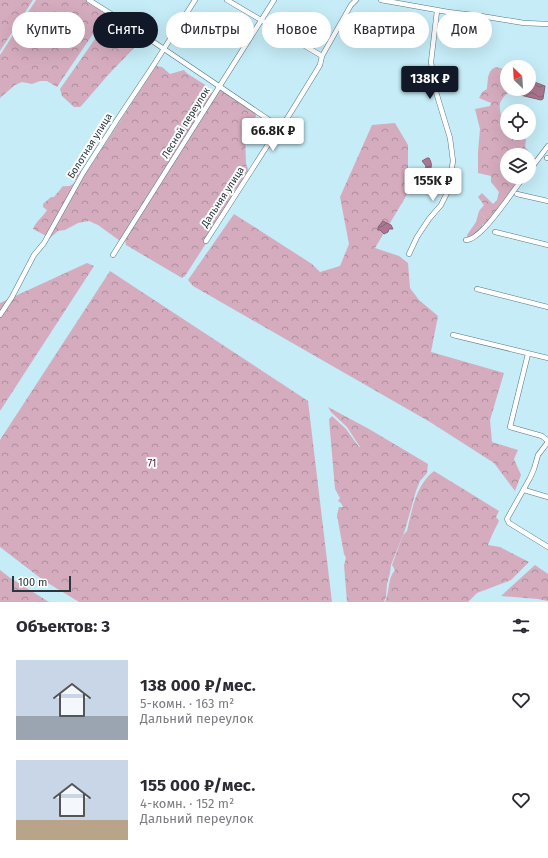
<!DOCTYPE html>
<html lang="ru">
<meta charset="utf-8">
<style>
:root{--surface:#fff;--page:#f2f2f3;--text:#2b2b33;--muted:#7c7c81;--accent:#111827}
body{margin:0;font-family:"Fira Sans",sans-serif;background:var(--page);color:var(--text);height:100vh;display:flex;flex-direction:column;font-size:15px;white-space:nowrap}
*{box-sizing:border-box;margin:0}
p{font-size:13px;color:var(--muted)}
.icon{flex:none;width:22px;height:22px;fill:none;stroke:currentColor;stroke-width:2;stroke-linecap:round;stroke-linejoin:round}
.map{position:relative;height:602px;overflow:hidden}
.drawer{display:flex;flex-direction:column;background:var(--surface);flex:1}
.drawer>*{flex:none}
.top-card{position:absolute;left:12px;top:12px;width:524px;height:36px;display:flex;gap:8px}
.needle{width:26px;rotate:335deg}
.buttons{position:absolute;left:500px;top:60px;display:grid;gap:8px}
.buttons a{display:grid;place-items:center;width:36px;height:36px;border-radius:50%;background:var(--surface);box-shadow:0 4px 16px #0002;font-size:20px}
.scale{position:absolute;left:12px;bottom:10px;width:59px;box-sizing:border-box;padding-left:4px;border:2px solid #27373b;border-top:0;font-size:11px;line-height:14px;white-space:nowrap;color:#27373b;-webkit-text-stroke:3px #fff;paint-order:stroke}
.price{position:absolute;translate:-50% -34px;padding:0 9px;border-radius:4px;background:#fff;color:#222;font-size:13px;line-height:26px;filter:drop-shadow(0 1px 2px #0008)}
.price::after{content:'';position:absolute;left:50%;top:24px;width:12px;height:9px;margin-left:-6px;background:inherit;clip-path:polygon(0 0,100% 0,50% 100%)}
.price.active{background:var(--accent);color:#fff}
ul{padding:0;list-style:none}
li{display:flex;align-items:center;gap:12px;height:100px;padding:0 16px}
li span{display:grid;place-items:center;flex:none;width:112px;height:80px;border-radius:0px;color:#555}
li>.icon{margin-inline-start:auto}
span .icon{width:48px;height:48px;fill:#fffc;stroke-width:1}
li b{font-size:17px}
h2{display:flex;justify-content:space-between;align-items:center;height:48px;padding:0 16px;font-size:17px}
.tag{padding:0 14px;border-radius:18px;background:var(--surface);box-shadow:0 4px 16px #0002;font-size:14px;line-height:36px}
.tag.active{background:var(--accent);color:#fff}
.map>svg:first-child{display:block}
.green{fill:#d5acbe}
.forest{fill:url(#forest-crowns)}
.water{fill:url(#water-waves);stroke:#836376}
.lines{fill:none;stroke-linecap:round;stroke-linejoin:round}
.minor-casing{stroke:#557882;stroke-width:5.5}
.minor{stroke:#fff;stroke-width:4.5}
.labels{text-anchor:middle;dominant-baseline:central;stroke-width:4;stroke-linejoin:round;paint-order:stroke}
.street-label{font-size:10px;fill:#27373b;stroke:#fff}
.park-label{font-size:10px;fill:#57163a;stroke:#fff}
</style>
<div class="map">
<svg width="548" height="602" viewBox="0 0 548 602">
<defs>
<pattern id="forest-crowns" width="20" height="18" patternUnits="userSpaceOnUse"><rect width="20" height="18" fill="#d5acbe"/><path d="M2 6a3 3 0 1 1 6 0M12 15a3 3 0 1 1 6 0" fill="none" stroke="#ad8d9c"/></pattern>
<pattern id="water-waves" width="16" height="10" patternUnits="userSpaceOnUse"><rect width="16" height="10" fill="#ab768f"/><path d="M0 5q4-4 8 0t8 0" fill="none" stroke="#8b6276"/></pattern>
</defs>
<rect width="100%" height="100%" fill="#c5ecf7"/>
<polygon class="green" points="479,211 488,222 482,225 483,229 469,238 467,237 467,235 476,222"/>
<g class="forest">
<polygon points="0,0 33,0 0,51"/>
<polygon points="36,0 87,0 103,10 105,14 103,19 57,87 47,81 40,81 32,84 22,82 15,85 0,98 0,55"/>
<polygon points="109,19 115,20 138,38 138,41 136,46 108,75 83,104 80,107 74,107 62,96 60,89"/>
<path d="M156,66L162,67L170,74L184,70C191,79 212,84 212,96L120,241L98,225L89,221L78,223L65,230L58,231L50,238L33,229C36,221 43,217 47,210L43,207V204L51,197H54L63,186C69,187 71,186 76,181L69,173L71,168H76L81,171L90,167Z"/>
<path d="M496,67L507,70V89H511C508,93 503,97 501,101C496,109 507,132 511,139L521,134L526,139L525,147L536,160L529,169V155H507V177H523L488,222L479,211L484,205L478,197L482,193L493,204L497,200L499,192L491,182V176L478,173V152L480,129L475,109L490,106L491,103L479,98L482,92L487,89C488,80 487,70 496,67Z"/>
<polygon points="226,89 252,110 256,114 255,123 245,132 246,164 249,172 242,185 233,191 232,203 185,276 182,278 126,245 125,240 220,90"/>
<polygon points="395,123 408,145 408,193 375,248 399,256 408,263 410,288 419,300 438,316 431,352 504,373 490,420 492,442 518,450 514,459 521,475 515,491 494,463 430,422 193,286 188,280 234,214 312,264 320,272 340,266 349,244 340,197 372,125"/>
<polygon points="87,263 94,266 0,411 0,303"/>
<polygon points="110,271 308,401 332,602 79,602 43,580 0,547 0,440"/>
<polygon points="328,407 369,429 428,464 427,473 420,481 416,491 405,530 391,565 390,573 387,584 386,597 384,602 347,602 344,565 346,558 344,554 337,515 339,507 343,507 341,503 338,501 340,498 335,489 329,419 332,416 346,429 359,447 360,447 347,427 331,412"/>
<path d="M434,471L499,511L496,517L499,521L492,535L488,545L500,547L529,562L511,580L477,593L468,602H385C390,592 387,579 395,570L392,565L403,535L407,531C412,509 416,485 434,471Z"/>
<polygon points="535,565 548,574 548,601 538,599 501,596"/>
<polygon points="0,570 9,577 49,602 0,602"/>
</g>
<g class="water">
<polygon points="529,80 545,86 543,99 541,100 516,94 515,93 517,89 529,89"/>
<path d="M427,158H429C432,163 433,169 427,172L425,171L426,166L422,161Z"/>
<polygon points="383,221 391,225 393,229 389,229 388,232 384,234 380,230 378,230 378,227"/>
</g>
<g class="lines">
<defs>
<g id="minor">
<polyline points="89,0 127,24 281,128"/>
<polyline points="227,0 322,56"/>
<polyline points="381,0 448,12 481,16 524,23 548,24"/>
<polyline points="547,158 548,158"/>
<polyline points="529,171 548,146"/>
<polyline points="517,194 548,201"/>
<polyline points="495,232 548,245"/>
<path d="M466,240C482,240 513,190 524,177"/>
<polyline points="206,241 269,143 281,128 293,109 320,65 322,56 351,5 356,0"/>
<polyline points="409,254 417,237 429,219 441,205 448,191 453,161 450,138 436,92 431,62 437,11"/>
<polyline points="113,255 274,0"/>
<polyline points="477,289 548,307"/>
<polyline points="0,315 12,297 34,255 44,243 83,173 117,120 153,66 195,0"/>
<polyline points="453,335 548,358"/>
<polyline points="528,354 510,427 542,436 548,441"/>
<polyline points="548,442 538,455 534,469 530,478 507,519 509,523 548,547"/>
<polyline points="524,490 548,497"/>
</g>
</defs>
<use href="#minor" class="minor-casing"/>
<use href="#minor" class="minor"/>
</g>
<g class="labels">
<g class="street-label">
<text transform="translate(186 123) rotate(-58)">Лесной переулок</text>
<text transform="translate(90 146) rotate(-58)">Болотная улица</text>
<text transform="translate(223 197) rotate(-57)">Дальняя улица</text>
</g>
<g class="park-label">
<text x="152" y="464">71</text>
</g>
</g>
</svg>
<div class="buttons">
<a><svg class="needle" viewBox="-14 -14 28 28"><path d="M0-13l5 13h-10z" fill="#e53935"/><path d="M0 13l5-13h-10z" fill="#7c7c81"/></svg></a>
<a><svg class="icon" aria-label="locate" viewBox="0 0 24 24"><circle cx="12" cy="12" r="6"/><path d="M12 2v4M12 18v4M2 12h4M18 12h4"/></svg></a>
<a><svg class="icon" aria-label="layers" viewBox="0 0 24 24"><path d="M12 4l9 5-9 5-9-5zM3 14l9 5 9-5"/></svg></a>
</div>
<div class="scale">100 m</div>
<b class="price active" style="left:430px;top:100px">138K ₽</b>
<b class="price" style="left:273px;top:152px">66.8K ₽</b>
<b class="price" style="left:433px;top:202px">155K ₽</b>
<div class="top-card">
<a class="tag">Купить</a>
<a class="tag active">Снять</a>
<a class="tag">Фильтры</a>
<a class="tag">Новое</a>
<a class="tag">Квартира</a>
<a class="tag">Дом</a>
</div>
</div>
<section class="drawer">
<h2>Объектов: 3<svg class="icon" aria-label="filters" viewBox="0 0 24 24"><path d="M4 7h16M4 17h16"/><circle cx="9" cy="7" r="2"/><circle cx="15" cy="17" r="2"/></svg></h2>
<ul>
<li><span style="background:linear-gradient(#c9d6e8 70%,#9aa5b1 0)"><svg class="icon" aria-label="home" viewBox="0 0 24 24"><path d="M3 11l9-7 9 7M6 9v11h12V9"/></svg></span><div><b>138 000 ₽/мес.</b><p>5-комн. · 163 m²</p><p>Дальний переулок</p></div><svg class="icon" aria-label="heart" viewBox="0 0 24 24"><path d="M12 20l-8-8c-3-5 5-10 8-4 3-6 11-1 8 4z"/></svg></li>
<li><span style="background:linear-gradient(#c9d6e8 75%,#b9a48a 0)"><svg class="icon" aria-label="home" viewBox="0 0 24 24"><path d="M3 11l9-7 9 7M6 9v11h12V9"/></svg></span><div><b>155 000 ₽/мес.</b><p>4-комн. · 152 m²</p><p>Дальний переулок</p></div><svg class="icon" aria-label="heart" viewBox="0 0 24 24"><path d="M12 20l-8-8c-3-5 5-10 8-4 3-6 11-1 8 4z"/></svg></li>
</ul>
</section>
